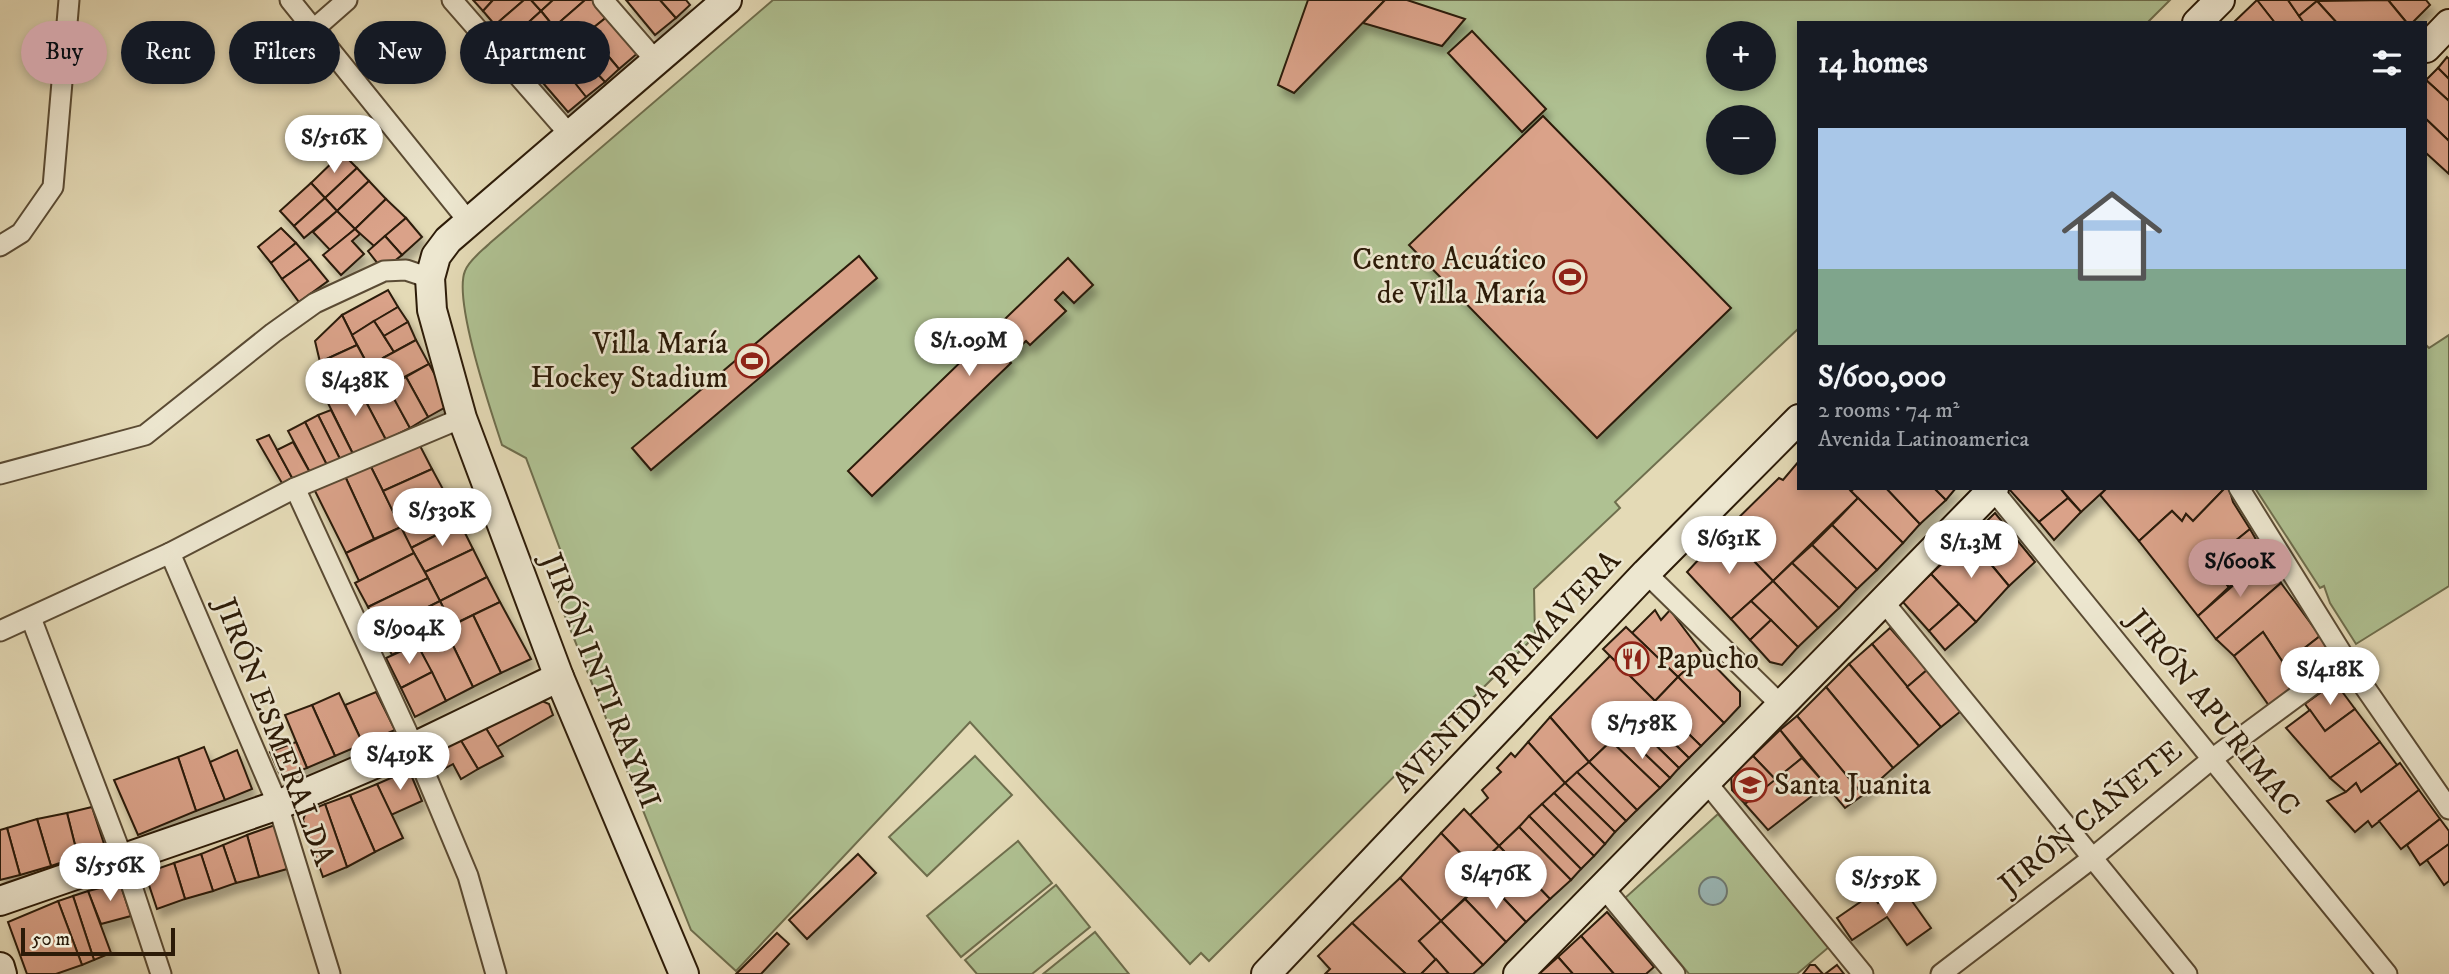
<!DOCTYPE html>
<meta charset="utf-8">
<style>
:root{--surface:#171b24;--page:#242831;--text:#f1f3f6;--muted:#9ea1a6;--line:#363941;--accent:#c59692}
body{margin:0;font-family:"IM FELL DW Pica",serif;background:var(--page);color:var(--text);height:100vh;display:flex;flex-direction:column;font-size:26px;white-space:nowrap}
*{box-sizing:border-box;margin:0}
p{font-size:23px;color:var(--muted)}
.icon{flex:none;width:38px;height:38px;fill:none;stroke:currentColor;stroke-width:2;stroke-linecap:round;stroke-linejoin:round}
.map{position:relative;flex:1;overflow:hidden}
.panel{position:absolute;left:1797px;top:21px;width:630px;height:469px;display:flex;flex-direction:column;background:var(--surface);border-radius:0px;box-shadow:0 4px 10px #0003}
.panel>*{flex:none}
.top-card{position:absolute;left:21px;top:21px;width:665px;height:63px;display:flex;gap:14px}
.controls{position:absolute;left:1706px;top:21px;display:grid;gap:14px}
.controls a{display:grid;place-items:center;width:70px;height:70px;border-radius:50%;background:var(--surface);box-shadow:0 4px 10px #0003;font-size:35px}
.scale{position:absolute;left:21px;bottom:18px;width:154px;box-sizing:border-box;padding-left:7px;border:4px solid #2c1b08;border-top:0;font-size:19px;line-height:24px;white-space:nowrap;color:#2c1b08;-webkit-text-stroke:5px #ede7d0;paint-order:stroke}
.price{position:absolute;translate:-50% -60px;padding:0 16px;border-radius:24px;background:#fff;color:#222;font-size:23px;line-height:46px;filter:drop-shadow(0 2px 4px #0008)}
.price::after{content:'';position:absolute;left:50%;top:42px;width:21px;height:16px;margin-left:-10px;background:inherit;clip-path:polygon(0 0,100% 0,50% 100%)}
.price.current{background:var(--accent);color:#111}
ul{padding:0;list-style:none}
li{display:grid;align-content:center;gap:14px;height:371px;padding:0 21px}
li+li{border-top:2px solid var(--line)}
li span{display:grid;place-items:center;height:217px;border-radius:0px;color:#555}
li>.icon{margin-inline-start:auto}
span .icon{width:126px;height:126px;fill:#fffc;stroke-width:1}
li b{font-size:30px}
h2{display:flex;justify-content:space-between;align-items:center;height:84px;padding:0 21px;font-size:30px}
.chip{padding:0 24px;border-radius:32px;background:var(--surface);box-shadow:0 4px 10px #0003;font-size:24px;line-height:63px}
.chip.current{background:var(--accent);color:#111}
.map>svg:first-child{display:block}
.green{fill:#afc192;stroke:#6e6e4d;stroke-width:2;fill-rule:evenodd}
.water{fill:#99b8b8;stroke:#6d7972;stroke-width:2}
.building{fill:#daa289;stroke:#2c1b08;stroke-width:2;filter:url(#shadow)}
.lines{fill:none;stroke-linecap:round;stroke-linejoin:round}
.street-casing{stroke:#5a4b34;stroke-width:23}
.secondary-casing{stroke:#2c1b08;stroke-width:32}
.street{stroke:#ede7d0;stroke-width:19}
.secondary{stroke:#ede7d0;stroke-width:28}
.labels{text-anchor:middle;dominant-baseline:central;stroke-width:5;stroke-linejoin:round;paint-order:stroke}
.poi-label{font-size:30px;fill:#2c1b08;stroke:#ede7d0;text-anchor:end}
.street-label{font-size:30px;fill:#2c1b08;stroke:#ede7d0}
</style>
<div class="map">
<svg width="2449" height="974" viewBox="0 0 2449 974">
<defs>
<filter id="shadow"><feDropShadow dx="4.5" dy="8" stdDeviation="3.5" flood-color="#0004"/></filter>
</defs>
<rect width="100%" height="100%" fill="#e4dab6"/>
<filter id="stains"><feTurbulence type="fractalNoise" baseFrequency=".00286" numOctaves="4"/><feColorMatrix values="0 0 0 0 .2 0 0 0 0 .09 0 0 0 0 .02 0 0 0 .5 -.17"/></filter>
<radialGradient id="worn" r=".72"><stop offset=".6" stop-color="#630" stop-opacity="0"/><stop offset="1" stop-color="#630" stop-opacity=".3"/></radialGradient>
<g class="green">
<path d="M773,0H2170L2147,23H1799V328L1615,502L1620,508L1534,589L1535,636L1209,961L1201,953L1190,964L970,722L736,971L691,930L557,596L570,576L526,458L502,445C491,411 453,300 465,271C469,260 482,251 490,243ZM1718,33H1764V79H1718ZM1718,117H1764V163H1718Z"/>
<polygon points="2449,335 2449,586 2356,644 2330,603 2324,586 2320,588 2255,488 2426,488 2426,345 2429,348"/>
<polygon points="975,756 1012,795 927,876 889,837"/>
<polygon points="1718,814 1829,947 1797,974 1689,974 1625,898"/>
<polygon points="1018,841 1052,883 961,957 927,916"/>
<polygon points="1056,885 1090,927 1032,974 977,974 965,960"/>
<polygon points="1095,932 1129,974 1043,974"/>
</g>
<circle class="water" cx="1713" cy="891" r="14"/>
<g class="building">
<polygon points="473,0 493,0 483,11"/>
<polygon points="493,0 524,0 495,25 483,11"/>
<polygon points="524,0 531,0 541,11 508,41 495,25"/>
<polygon points="531,0 553,0 541,11"/>
<polygon points="553,0 585,0 554,27 541,11"/>
<polygon points="585,0 594,0 608,16 571,46 554,27"/>
<polygon points="626,0 660,0 676,18 655,35"/>
<polygon points="660,0 686,0 690,5 676,18"/>
<polygon points="1308,0 1385,0 1294,93 1278,85"/>
<polygon points="1385,0 1407,0 1465,19 1442,46 1363,23"/>
<polygon points="2257,0 2288,0 2304,23 2275,23"/>
<polygon points="2257,0 2275,23 2233,23"/>
<polygon points="2288,0 2316,0 2317,1 2299,16"/>
<polygon points="2388,0 2426,0 2430,5 2412,23 2407,23"/>
<polygon points="2388,0 2407,23 2337,23 2317,1"/>
<polygon points="2317,1 2337,23 2304,23 2299,16"/>
<polygon points="541,11 554,27 521,56 508,41"/>
<polygon points="608,16 639,52 619,69 588,32"/>
<polygon points="554,27 571,46 537,76 521,56"/>
<polygon points="1472,31 1546,109 1522,132 1448,53"/>
<polygon points="588,32 619,69 605,82 577,53 585,46 579,39"/>
<polygon points="571,46 605,82 586,97 556,59"/>
<polygon points="2447,57 2449,59 2449,79 2438,68"/>
<polygon points="556,59 586,97 568,112 537,76"/>
<polygon points="2438,68 2449,79 2449,101 2426,80"/>
<polygon points="2426,80 2449,101 2449,141 2426,119"/>
<polygon points="1543,116 1731,308 1597,438 1409,245"/>
<polygon points="2426,119 2449,141 2449,174 2426,153"/>
<polygon points="342,153 357,168 325,198 311,183"/>
<polygon points="357,168 369,181 337,211 325,198"/>
<polygon points="369,181 386,199 355,229 337,211"/>
<polygon points="311,183 325,198 294,226 280,211"/>
<polygon points="325,198 337,211 304,238 294,226"/>
<polygon points="386,199 406,218 374,246 355,229"/>
<polygon points="337,211 355,229 330,250 313,232"/>
<polygon points="406,218 422,237 402,255 385,236"/>
<polygon points="281,228 296,243 271,263 258,247"/>
<polygon points="355,229 360,234 352,241 364,254 341,275 323,255"/>
<polygon points="385,236 402,255 383,270 368,251"/>
<polygon points="296,243 310,259 282,279 271,263"/>
<polygon points="859,256 877,278 651,470 632,448"/>
<polygon points="1068,258 1093,285 1074,303 1063,292 1055,300 1066,311 1030,345 1026,341 1016,350 1009,342 999,351 1011,363 872,496 848,471"/>
<polygon points="310,259 328,281 299,302 282,279"/>
<polygon points="388,290 398,307 352,335 342,315"/>
<polygon points="398,307 408,322 384,336 374,321"/>
<polygon points="342,315 357,345 320,362 315,341"/>
<polygon points="374,321 394,352 383,358 395,382 387,386 378,368 371,371 352,335"/>
<polygon points="408,322 416,340 394,352 384,336"/>
<polygon points="416,340 429,364 395,382 383,358"/>
<polygon points="357,345 371,371 334,389 320,362"/>
<polygon points="429,364 451,404 428,417 406,377"/>
<polygon points="378,368 410,428 386,440 354,379"/>
<polygon points="406,377 428,417 410,428 387,386"/>
<polygon points="354,379 386,440 354,456 324,395"/>
<polygon points="331,410 354,456 342,463 318,415"/>
<polygon points="318,415 342,463 329,469 305,422"/>
<polygon points="305,422 329,469 313,478 288,431"/>
<polygon points="269,435 296,485 286,490 257,440"/>
<polygon points="417,440 432,469 383,491 369,463"/>
<polygon points="293,442 313,478 296,485 277,450"/>
<polygon points="1799,461 1799,488 1848,488 1858,498 1773,581 1725,531 1779,478 1783,480"/>
<polygon points="369,463 401,527 374,539 344,474"/>
<polygon points="432,469 445,493 396,518 383,491"/>
<polygon points="344,474 374,539 346,553 313,487"/>
<polygon points="1855,488 1886,488 1920,524 1903,543 1851,491"/>
<polygon points="1886,488 1934,488 1946,500 1920,524"/>
<polygon points="1934,488 1956,488 1946,500"/>
<polygon points="2008,488 2060,488 2068,498 2039,522"/>
<polygon points="2060,488 2107,488 2081,512"/>
<polygon points="2107,488 2225,488 2193,521 2186,514 2182,521 2172,511 2139,541 2100,495"/>
<polygon points="2225,488 2229,488 2233,502 2250,529 2208,563 2229,587 2198,616 2139,541 2172,511 2182,521 2186,514 2193,521"/>
<polygon points="445,493 460,523 411,548 396,518"/>
<polygon points="1858,498 1903,543 1877,570 1832,525"/>
<polygon points="2068,498 2081,512 2054,540 2039,522"/>
<polygon points="1995,513 2035,562 2009,586 1969,538"/>
<polygon points="460,523 473,549 425,572 411,548"/>
<polygon points="1832,525 1877,570 1857,589 1812,545"/>
<polygon points="401,527 414,553 359,581 346,553"/>
<polygon points="2250,529 2266,557 2229,587 2208,563"/>
<polygon points="1725,531 1773,581 1731,619 1687,572"/>
<polygon points="1969,538 2009,586 1976,622 1931,574"/>
<polygon points="1812,545 1857,589 1839,608 1792,563"/>
<polygon points="473,549 487,577 440,601 425,572"/>
<polygon points="414,553 428,578 368,607 355,583"/>
<polygon points="2266,557 2281,583 2216,639 2198,616"/>
<polygon points="1792,563 1839,608 1818,628 1773,581"/>
<polygon points="1931,574 1959,604 1929,631 1902,601"/>
<polygon points="487,577 500,602 452,625 440,601"/>
<polygon points="428,578 440,601 380,631 368,607"/>
<polygon points="1773,581 1818,628 1798,647 1751,601"/>
<polygon points="2281,583 2320,636 2284,664 2263,632 2234,656 2216,639"/>
<polygon points="440,601 452,625 392,655 380,631"/>
<polygon points="1751,601 1771,620 1750,640 1731,619"/>
<polygon points="500,602 531,659 501,673 473,615"/>
<polygon points="1959,604 1976,622 1945,650 1929,631"/>
<polygon points="1655,610 1661,620 1670,610 1703,654 1678,677 1632,633"/>
<polygon points="473,615 501,673 473,687 445,629"/>
<polygon points="1771,620 1798,647 1782,665 1770,662 1750,640"/>
<polygon points="1626,627 1678,677 1655,701 1603,649"/>
<polygon points="1890,628 1927,670 1907,687 1872,644"/>
<polygon points="445,629 473,687 446,701 417,644"/>
<polygon points="2263,632 2284,664 2320,636 2337,661 2270,707 2234,656"/>
<polygon points="417,644 432,672 401,688 386,658"/>
<polygon points="1872,644 1941,727 1919,746 1849,664"/>
<polygon points="1703,654 1740,692 1740,706 1724,723 1678,677"/>
<polygon points="1610,656 1655,701 1613,743 1611,741 1589,762 1550,717"/>
<polygon points="1849,664 1919,746 1893,768 1826,687"/>
<polygon points="1927,670 1961,711 1941,727 1907,687"/>
<polygon points="432,672 446,701 415,717 401,688"/>
<polygon points="1678,677 1724,723 1701,746 1655,701"/>
<polygon points="2335,682 2355,709 2325,731 2305,704"/>
<polygon points="1826,687 1893,768 1863,795 1797,716"/>
<polygon points="376,692 395,730 363,744 345,705"/>
<polygon points="339,693 363,744 335,756 312,705"/>
<polygon points="533,697 549,704 553,715 497,747 484,725"/>
<polygon points="1655,701 1701,746 1689,758 1643,713"/>
<polygon points="312,705 335,756 307,768 285,715"/>
<polygon points="2355,709 2380,742 2330,778 2286,728 2310,710 2325,731"/>
<polygon points="1643,713 1689,758 1679,768 1634,724"/>
<polygon points="1797,716 1863,795 1845,808 1780,730"/>
<polygon points="1550,717 1589,762 1565,783 1528,742"/>
<polygon points="1634,724 1679,768 1670,778 1623,733"/>
<polygon points="484,725 503,756 478,769 460,739"/>
<polygon points="1780,730 1802,758 1776,780 1753,756"/>
<polygon points="1623,733 1670,778 1660,788 1613,743"/>
<polygon points="460,739 478,769 461,779 453,764 444,769 435,754"/>
<polygon points="1611,741 1660,788 1637,810 1589,762"/>
<polygon points="296,742 307,768 284,777 280,775 270,752"/>
<polygon points="1528,742 1565,783 1499,846 1470,815 1488,798 1482,790 1501,772 1497,768 1511,753 1515,757"/>
<polygon points="2380,742 2397,765 2361,792 2356,783 2346,792 2330,778"/>
<polygon points="204,747 225,800 196,811 178,757"/>
<polygon points="237,750 252,789 225,800 210,762"/>
<polygon points="1753,756 1776,780 1745,804 1732,790 1731,775"/>
<polygon points="178,757 196,811 138,835 114,780"/>
<polygon points="1802,758 1826,785 1768,830 1745,804"/>
<polygon points="1589,762 1637,810 1626,821 1577,772"/>
<polygon points="2400,763 2419,790 2372,827 2368,821 2355,832 2327,801 2346,792 2356,783 2361,792"/>
<polygon points="409,770 422,801 391,815 377,784"/>
<polygon points="1577,772 1626,821 1615,832 1565,783"/>
<polygon points="1565,783 1615,832 1605,844 1554,793"/>
<polygon points="377,784 403,838 375,852 350,795"/>
<polygon points="2419,790 2440,819 2401,849 2379,821"/>
<polygon points="1554,793 1605,844 1594,856 1542,804"/>
<polygon points="350,795 375,852 347,867 325,804"/>
<polygon points="325,804 347,867 323,877 303,820 306,812"/>
<polygon points="1542,804 1594,856 1581,869 1529,816"/>
<polygon points="92,807 105,847 78,857 67,813"/>
<polygon points="1464,809 1499,846 1475,868 1441,833"/>
<polygon points="67,813 78,857 51,866 37,819"/>
<polygon points="1529,816 1581,869 1571,880 1519,827"/>
<polygon points="37,819 51,866 20,875 7,828"/>
<polygon points="2440,819 2449,831 2449,844 2420,865 2407,845"/>
<polygon points="275,825 287,869 259,877 247,835"/>
<polygon points="1519,827 1571,880 1550,899 1499,846"/>
<polygon points="7,828 20,875 0,880 0,830"/>
<polygon points="1441,833 1485,879 1441,921 1400,878"/>
<polygon points="247,835 259,877 236,883 223,845"/>
<polygon points="2449,844 2449,881 2444,885 2427,860"/>
<polygon points="223,845 236,883 213,891 201,854"/>
<polygon points="1499,846 1550,899 1526,922 1475,868"/>
<polygon points="201,854 213,891 185,899 174,863"/>
<polygon points="858,854 876,873 807,939 789,920"/>
<polygon points="174,863 185,899 157,909 145,873"/>
<polygon points="1400,878 1441,921 1419,941 1436,959 1421,974 1406,974 1352,923"/>
<polygon points="1485,879 1526,922 1506,942 1465,899"/>
<polygon points="120,883 131,916 101,924 88,891"/>
<polygon points="1902,887 1931,928 1907,945 1887,917 1852,940 1837,918 1872,894 1878,903"/>
<polygon points="88,891 111,953 94,960 73,896"/>
<polygon points="73,896 94,960 82,965 58,901"/>
<polygon points="1465,899 1506,942 1483,965 1441,921"/>
<polygon points="58,901 82,965 56,974 27,974 8,922"/>
<polygon points="1607,912 1654,967 1646,974 1614,974 1581,936"/>
<polygon points="1441,921 1483,965 1473,974 1449,974 1419,941"/>
<polygon points="1352,923 1406,974 1325,974 1330,969 1318,956"/>
<polygon points="777,933 789,944 761,974 736,974"/>
<polygon points="1581,936 1614,974 1573,974 1558,957"/>
<polygon points="1558,957 1573,974 1539,974"/>
<polygon points="1436,959 1449,974 1421,974"/>
<polygon points="1810,965 1815,965 1823,974 1803,974"/>
<polygon points="1837,965 1844,974 1825,974"/>
</g>
<g class="lines">
<defs>
<g id="street">
<polyline points="290,0 469,222"/>
<polyline points="452,0 570,135"/>
<polyline points="603,0 656,61"/>
<polyline points="314,29 347,0"/>
<polyline points="0,246 21,233 53,187 69,0"/>
<polyline points="0,474 145,435 273,333 315,303 384,271 406,270 430,278"/>
<polyline points="295,488 414,747 468,876 496,974"/>
<polyline points="2239,488 2346,660 2449,809"/>
<polyline points="1993,490 2387,974"/>
<polyline points="170,553 278,805 330,974"/>
<polyline points="1646,573 1782,706"/>
<polyline points="1883,601 2187,974"/>
<polyline points="31,618 123,859 161,974"/>
<polyline points="0,631 170,553 295,488 462,418"/>
<polyline points="1707,783 1863,974"/>
<polyline points="1604,888 1675,974"/>
<polyline points="1941,974 2091,859 2212,759 2346,660"/>
</g>
<g id="secondary">
<polyline points="2197,23 2220,0"/>
<polyline points="2426,48 2449,24"/>
<polyline points="0,901 278,805 414,747 559,677"/>
<polyline points="0,967 2,974"/>
<polyline points="684,974 559,677 462,418 432,310 430,278 436,256 448,240 727,0"/>
<polyline points="1266,974 1646,573 1799,419"/>
<polyline points="1518,974 1994,488"/>
</g>
</defs>
<use href="#street" class="street-casing"/>
<use href="#secondary" class="secondary-casing"/>
<use href="#street" class="street"/>
<use href="#secondary" class="secondary"/>
</g>
<defs>
<symbol id="stadium-ring" viewBox="-11 -11 22 22"><circle r="9.5" fill="#ede7d0" stroke="#8f2418" stroke-width="1.5"/><path d="M0-5a6.5 5 0 1 0 0 10a6.5 5 0 1 0 0-10ZM-3.5-1.8h7v3.6h-7Z" fill="#8f2418"/></symbol>
<symbol id="restaurant-ring" viewBox="-11 -11 22 22"><circle r="9.5" fill="#ede7d0" stroke="#8f2418" stroke-width="1.5"/><path d="M-5-6h1v4h1v-4h1v4h1v-4h1v5L-1.5 .5V6h-2V.5L-5-1ZM5-6V6H3V1.5H1.5Q1.5-4 5-6Z" fill="#8f2418"/></symbol>
<symbol id="school-ring" viewBox="-11 -11 22 22"><circle r="9.5" fill="#ede7d0" stroke="#8f2418" stroke-width="1.5"/><path d="M0-5L7-2L0 1L-7-2ZM-4 1L0 2.5L4 1V4Q0 6-4 4Z" fill="#8f2418"/></symbol>
</defs>
<g fill-rule="evenodd">
<use href="#stadium-ring" x="1551" y="258" width="38" height="38"/>
<use href="#stadium-ring" x="733" y="342" width="38" height="38"/>
<use href="#restaurant-ring" x="1613" y="640" width="38" height="38"/>
<use href="#school-ring" x="1731" y="766" width="38" height="38"/>
</g>
<g class="labels">
<g class="poi-label">
<text x="1546" y="260">Centro Acuático<tspan x="1546" dy="34">de Villa María</tspan></text>
<text x="728" y="344">Villa María<tspan x="728" dy="34">Hockey Stadium</tspan></text>
<text x="1656" y="659" text-anchor="start">Papucho</text>
<text x="1774" y="785" text-anchor="start">Santa Juanita</text>
</g>
<g class="street-label">
<text transform="translate(1507 672) rotate(-47)">AVENIDA PRIMAVERA</text>
<text transform="translate(600 681) rotate(68)">JIRÓN INTI RAYMI</text>
<text transform="translate(2213 713) rotate(51)">JIRÓN APURIMAC</text>
<text transform="translate(274 732) rotate(69)">JIRÓN ESMERALDA</text>
<text transform="translate(2091 818) rotate(-39)">JIRÓN CAÑETE</text>
</g>
</g>
<rect width="100%" height="100%" filter="url(#stains)"/>
<rect width="100%" height="100%" fill="url(#worn)"/>
</svg>
<div class="controls">
<a>+</a>
<a>−</a>
</div>
<div class="scale">50 m</div>
<b class="price" style="left:334px;top:175px">S/516K</b>
<b class="price" style="left:969px;top:378px">S/1.09M</b>
<b class="price" style="left:355px;top:418px">S/438K</b>
<b class="price" style="left:442px;top:548px">S/530K</b>
<b class="price" style="left:1729px;top:576px">S/631K</b>
<b class="price" style="left:1971px;top:580px">S/1.3M</b>
<b class="price current" style="left:2240px;top:599px">S/600K</b>
<b class="price" style="left:409px;top:666px">S/904K</b>
<b class="price" style="left:2330px;top:707px">S/418K</b>
<b class="price" style="left:1642px;top:761px">S/758K</b>
<b class="price" style="left:400px;top:792px">S/419K</b>
<b class="price" style="left:110px;top:903px">S/556K</b>
<b class="price" style="left:1496px;top:911px">S/476K</b>
<b class="price" style="left:1886px;top:916px">S/559K</b>
<div class="top-card">
<a class="chip current">Buy</a>
<a class="chip">Rent</a>
<a class="chip">Filters</a>
<a class="chip">New</a>
<a class="chip">Apartment</a>
</div>
<section class="panel">
<h2>14 homes<svg class="icon" aria-label="filters" viewBox="0 0 24 24"><path d="M4 7h16M4 17h16"/><circle cx="9" cy="7" r="2"/><circle cx="15" cy="17" r="2"/></svg></h2>
<ul>
<li><span style="background:linear-gradient(#a9c7e8 65%,#7fa58c 0)"><svg class="icon" aria-label="home" viewBox="0 0 24 24"><path d="M3 11l9-7 9 7M6 9v11h12V9"/></svg></span><div><b>S/600,000</b><p>2 rooms · 74 m²</p><p>Avenida Latinoamerica</p></div></li>
</ul>
</section>
</div>
